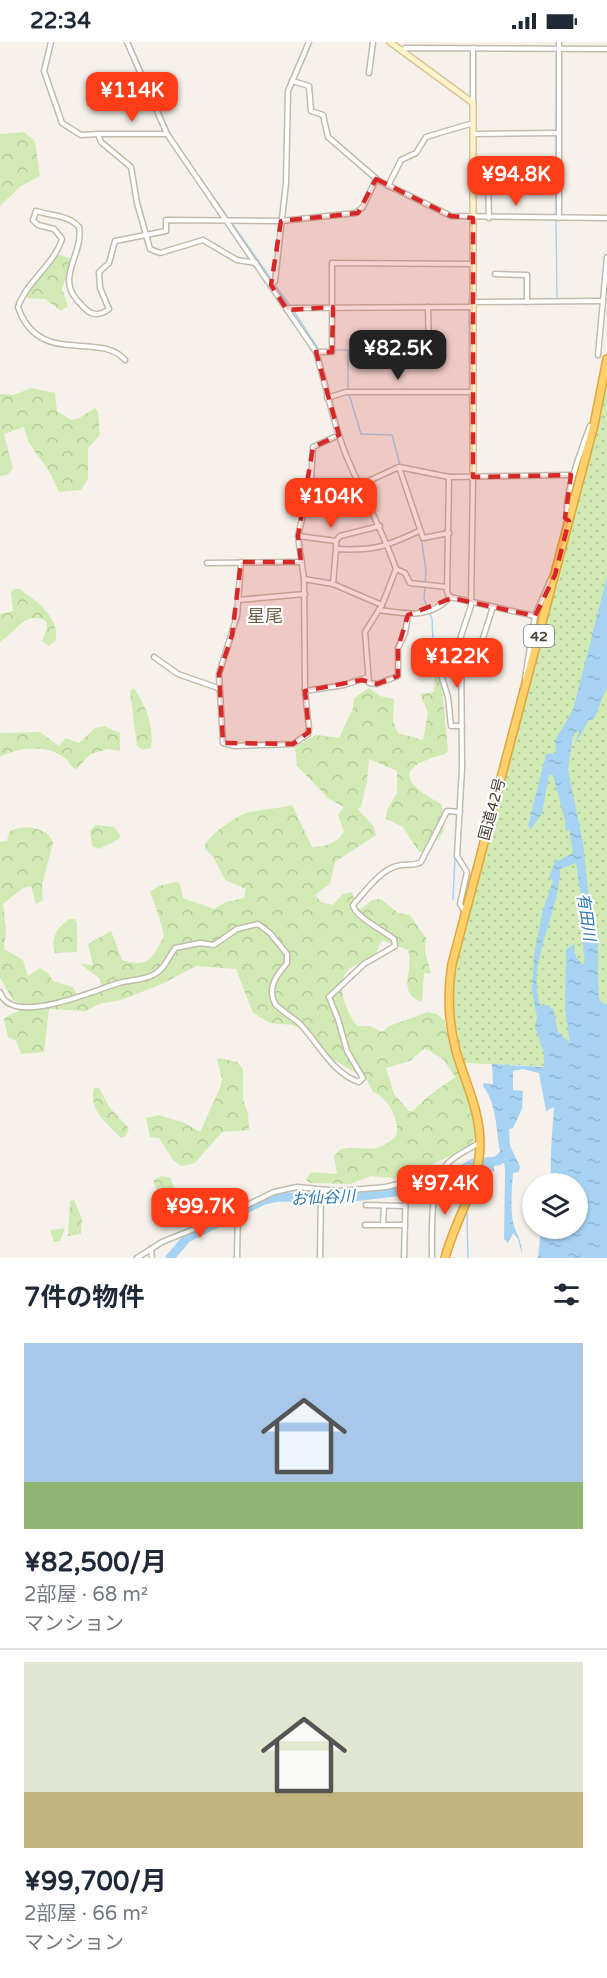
<!DOCTYPE html>
<html lang="ja">
<meta charset="utf-8">
<style>
:root{--surface:#fff;--page:#f2f2f3;--text:#1f2937;--muted:#747a83;--line:#e0e1e3;--accent:#ff3d18}
body{margin:0;font-family:"Varela Round","Noto Sans JP",sans-serif;background:var(--page);color:var(--text);height:100vh;display:flex;flex-direction:column;font-size:22px;white-space:nowrap}
*{box-sizing:border-box;margin:0}
p{font-size:20px;color:var(--muted)}
.icon{flex:none;width:33px;height:33px;fill:none;stroke:currentColor;stroke-width:2;stroke-linecap:round;stroke-linejoin:round}
.map{position:relative;height:1216px;overflow:hidden}
.side{display:flex;flex-direction:column;background:var(--surface);flex:1}
.side>*{flex:none}
.fabs{position:absolute;left:522px;top:1131px;display:grid;gap:12px}
.fabs a{display:grid;place-items:center;width:66px;height:66px;border-radius:50%;background:var(--surface);box-shadow:0 2px 4px #0004;font-size:30px}
.price{position:absolute;translate:-50% -51px;padding:0 14px;border-radius:12px;background:var(--accent);color:#fff;font-size:20px;line-height:39px;filter:drop-shadow(0 2px 3px #0008)}
.price::after{content:'';position:absolute;left:50%;top:36px;width:18px;height:14px;margin-left:-9px;background:inherit;clip-path:polygon(0 0,100% 0,50% 100%)}
.price.current{background:#222;color:#fff}
ul{padding:0;list-style:none}
li{display:grid;align-content:center;gap:12px;height:318px;padding:0 24px}
li+li{border-top:2px solid var(--line)}
li span{display:grid;place-items:center;height:186px;border-radius:0px;color:#555}
li>.icon{margin-inline-start:auto}
span .icon{width:108px;height:108px;fill:#fffc;stroke-width:1}
li b{font-size:26px}
h2{display:flex;justify-content:space-between;align-items:center;height:72px;padding:0 24px;font-size:26px}
.status{display:flex;justify-content:space-between;align-items:center;height:42px;padding:0 30px;background:var(--surface);direction:ltr}
.status svg{height:16px;fill:currentColor}
.map>svg:first-child{display:block}
.forest{fill:url(#forest-crowns);fill-rule:evenodd}
.park{fill:url(#park-dots)}
.water{fill:url(#water-ripples);fill-rule:evenodd}
.lines{fill:none;stroke-linecap:round;stroke-linejoin:round}
.stream{stroke:#a6d3f3;stroke-width:1.5}
.river{stroke:#a6d3f3;stroke-width:9}
.street-casing{stroke:#c2bbad;stroke-width:7}
.secondary-casing{stroke:#d7c79a;stroke-width:8}
.highway-casing{stroke:#e2a538;stroke-width:10}
.street{stroke:#fff;stroke-width:4}
.secondary{stroke:#fff3cb;stroke-width:5}
.highway{stroke:#ffd06c;stroke-width:7}
.marked{fill:#d62828;fill-opacity:0.2;stroke:#d62828;stroke-width:4.5;stroke-dasharray:12 8;stroke-linejoin:round}
.labels{text-anchor:middle;dominant-baseline:central;stroke-width:4.5;stroke-linejoin:round;paint-order:stroke}
.shield{fill:#fff;stroke:#807b74;stroke-width:1.5}
.shield-label{font-size:14px;font-weight:bold;fill:#4a4338}
.street-label{font-size:15px;fill:#4a4338;stroke:#fff}
.water-label{font-size:16px;font-style:italic;fill:#2c78b2;stroke:#fff}
.quarter-label{font-size:18px;fill:#6e624f;stroke:#fff}
</style>
<div class="status"><b>22:34</b><svg viewBox="0 0 49 12"><path d="M0 12V9h3v3zM5 12V6h3v6zM10 12V3h3v9zM15 12V0h3v12zM26 1h20v11H26zM47 4h2v5h-2z"/></svg></div>
<div class="map">
<svg width="607" height="1216" viewBox="0 0 607 1216">
<defs>
<pattern id="forest-crowns" width="20" height="18" patternUnits="userSpaceOnUse" patternTransform="scale(1.5)"><rect width="20" height="18" fill="#d1eab3"/><path d="M2 6a3 3 0 1 1 6 0M12 15a3 3 0 1 1 6 0" fill="none" stroke="#b5ca9b"/></pattern>
<pattern id="park-dots" width="8" height="8" patternUnits="userSpaceOnUse" patternTransform="scale(1.5)"><rect width="8" height="8" fill="#d1eab3"/><path d="M2 2h.1M6 6h.1" fill="none" stroke="#b5ca9b" stroke-width="1.8" stroke-linecap="round"/></pattern>
<pattern id="water-ripples" width="26" height="14" patternUnits="userSpaceOnUse" patternTransform="scale(1.5)"><rect width="26" height="14" fill="#a6d3f3"/><path d="M2 4q2-2 4 0t4 0M15 11q2-2 4 0t4 0" fill="none" stroke="#90b6d1"/></pattern>
</defs>
<rect width="100%" height="100%" fill="#f6f2eb"/>
<g class="forest">
<polygon points="24,90 35,99 40,134 21,144 0,164 0,92"/>
<polygon points="57,212 69,216 71,220 62,247 68,264 61,269 45,257 27,256 27,251"/>
<path d="M32,346L55,351L57,369L71,378L79,376L95,366L98,370L100,393L88,406V437L81,448L59,450C55,442 52,434 48,427C38,413 27,403 24,385L4,392L13,427L7,433L0,434V352L13,353Z"/>
<path d="M15,547H20C37,560 59,574 56,598L49,604L42,599L47,586L46,579C26,567 14,592 0,600V572L13,569L11,550Z"/>
<path d="M435,633L441,634L448,709L445,712C396,725 400,739 441,762C448,790 445,793 423,810H419L403,785L386,777L387,768L397,751V729L369,717L367,739L361,765L358,767L374,785L376,793L335,820L330,842L315,853L321,860L333,863L343,852L352,850L357,866L361,867L372,858L381,857L398,871L410,873L426,896L425,909L431,932L424,931L422,960C395,951 415,928 408,908L382,898L374,916C365,920 353,922 347,929C335,944 347,971 357,984H370L382,990L389,984L428,970L437,972L444,978L452,1014L462,1032L475,1083L476,1092L471,1104L401,1137L371,1134L350,1142L310,1141L306,1138L311,1130L337,1132L334,1114L341,1107C366,1102 374,1115 396,1094C401,1079 387,1054 373,1050L367,1038L331,1016L305,989L293,983L270,981L253,971L236,927L196,924L162,942L121,958L99,962L86,969L49,967L44,1010L21,1012L16,999L8,995L4,977C10,970 20,972 26,963L13,958L0,936V800L7,799L9,790C21,782 47,784 53,800L42,844L43,858L36,862L31,844L23,846L3,862L6,886L4,907L23,918L28,934L40,926L48,931L53,939L73,945L77,953C85,949 96,951 102,945L99,936L80,922L93,923L88,902L111,889L122,918C149,927 153,915 164,894C161,880 156,865 150,850L158,844L176,840L180,842L183,856L214,867L226,860L244,856L246,847L225,838L214,816L205,806C204,795 239,772 250,770C264,767 278,767 292,763L312,805C325,805 336,802 344,790L338,773L344,765L329,757L297,724L295,705L316,693L339,696L353,666L354,656L369,646L380,654L394,657L393,679L398,691L423,698L428,671L420,652L434,650ZM425,1006L444,1018L455,1035L426,1056L413,1069H409L394,1052L386,1026L410,1019Z"/>
<path d="M134,646C146,665 154,683 151,706L143,708L137,704L130,649Z"/>
<path d="M104,684L120,691V709L108,707L91,712L76,727C70,725 70,721 66,717C48,702 19,705 0,715V691L40,690L59,704L66,696L79,701L95,686Z"/>
<polygon points="96,783 114,785 120,793 119,797 99,807 92,804 90,789"/>
<path d="M70,877H75L77,881V910L55,911C50,896 57,885 70,877Z"/>
<polygon points="220,1016 237,1020 243,1027 243,1058 248,1071 249,1088 222,1090 195,1121 182,1124 174,1119 159,1096 150,1095 146,1076 159,1073 185,1081 200,1090 220,1046 222,1037 217,1017"/>
<path d="M94,1046H99L110,1066L129,1086L125,1095L121,1096C107,1081 88,1068 94,1046Z"/>
<path d="M162,1134L171,1136L176,1153L184,1163L194,1162L208,1151L220,1159C212,1165 202,1174 193,1178C172,1187 158,1152 153,1138Z"/>
<polygon points="74,1158 82,1177 81,1192 68,1194 70,1159"/>
<polygon points="65,1186 60,1199 54,1200 50,1188"/>
</g>
<polygon class="park" points="607,332 607,1027 464,1021 452,968 455,928"/>
<path class="water" d="M607,535V645L594,677L589,678L574,704L580,687L573,693L568,728L583,801L591,875L599,893C597,898 598,945 599,954C599,959 600,959 604,962H607V1216H538L540,1196L545,1187L578,1186V1142L551,1141C550,1115 552,1091 554,1065L546,1069L539,1031L523,1027L513,1029V1048L523,1049L522,1067L513,1086L509,1087L510,1104L520,1124L519,1130L513,1131C512,1147 510,1164 513,1180C516,1192 522,1198 522,1212L518,1197L513,1191L508,1201L504,1197L505,1128L504,1121L494,1124V1130L488,1125V1116L492,1117L500,1110C496,1088 497,1062 483,1044L484,1041L493,1042L492,1022L544,1025V1011L535,985L537,975L532,949L534,913L543,868L553,839L549,835L556,817L558,819L573,811L569,787L566,790L565,779L553,733H549L542,771L531,787L528,784L546,712L556,711L555,698L573,668ZM576,821L585,882L582,889L585,923C576,918 573,911 575,901L566,908L565,968L570,1001L558,990L553,966L551,967L550,963L541,964C526,929 553,882 558,845C559,838 561,835 560,827Z"/>
<g class="lines">
<g class="stream">
<polyline points="130,0 172,96 290,264"/>
<polyline points="556,89 557,0"/>
<polyline points="556,173 556,94"/>
<polyline points="556,178 557,257"/>
<polyline points="293,268 319,308 348,308 348,348"/>
<polyline points="349,352 361,392 392,393 400,423"/>
<polyline points="470,432 469,258 493,258"/>
<polyline points="421,494 426,529 424,557 432,577 434,619"/>
<polyline points="470,531 470,437"/>
<polyline points="460,652 459,593 465,577"/>
<polyline points="453,857 455,816"/>
<polyline points="463,1148 466,1124"/>
<polyline points="467,1171 468,1216"/>
</g>
<polyline class="river" points="170,1216 187,1196 264,1158 278,1155 344,1156 413,1148 445,1138 473,1121 498,1119"/>
<defs>
<g id="street">
<polyline points="51,0 44,29 62,81 81,93 98,92 101,100 131,125 137,161 150,207 160,211 203,198 237,218 256,221"/>
<path d="M127,0L167,92L316,310C326,343 332,376 344,408C360,449 382,486 396,527L405,531L410,541L447,545"/>
<polyline points="402,9 405,6 607,7"/>
<polyline points="369,31 373,0"/>
<polyline points="292,39 309,44 311,69 323,73 328,95 379,139 451,174 607,176"/>
<polyline points="473,61 473,6"/>
<polyline points="98,92 167,92"/>
<polyline points="473,92 559,91"/>
<polyline points="488,140 489,176"/>
<polyline points="388,144 401,118 416,111 426,95 473,81"/>
<polyline points="559,176 559,0"/>
<polyline points="495,232 527,233 527,260"/>
<polyline points="271,243 275,239 286,141 288,49 309,0"/>
<polyline points="473,260 602,259"/>
<polyline points="428,265 429,307"/>
<polyline points="287,268 290,266 473,265"/>
<polyline points="316,310 332,310 332,221 473,222"/>
<polyline points="598,313 607,215"/>
<path d="M125,318C99,288 39,326 18,265C26,240 54,223 62,197L54,187L38,183L33,178L36,169C51,174 69,173 79,185C84,211 56,235 77,258C81,262 85,268 91,271C97,273 104,271 109,267L100,246L99,230L109,221L115,199L166,189V178L281,179L356,171L363,165L376,137"/>
<polyline points="327,356 346,350 473,350"/>
<polyline points="399,425 423,496 449,491"/>
<polyline points="449,435 447,550 450,555"/>
<polyline points="360,443 399,425 449,435 571,433"/>
<path d="M569,478C559,464 584,401 590,384L594,383"/>
<polyline points="298,494 336,499 336,507"/>
<polyline points="336,499 340,494 380,484"/>
<polyline points="241,520 237,574 219,632 223,701 235,704 293,702 308,692 309,687 305,649 304,537 298,494 311,439 313,405 339,393"/>
<polyline points="207,521 302,520"/>
<polyline points="396,527 382,563 365,590 369,641 377,642 398,634 398,606 405,591 408,573"/>
<path d="M304,537L333,542L336,507C374,509 385,505 419,489"/>
<polyline points="333,542 382,563"/>
<polyline points="450,555 535,574"/>
<polyline points="238,558 305,552"/>
<path d="M379,568C404,572 431,577 450,555"/>
<polyline points="482,599 493,565"/>
<polyline points="443,600 461,599"/>
<polyline points="154,615 178,632 218,646"/>
<polyline points="439,626 448,655 451,684 462,684"/>
<polyline points="525,636 535,574 551,537"/>
<polyline points="305,649 344,643 368,635"/>
<polyline points="465,870 460,862 467,830 457,814 462,726 461,594 471,564 473,435"/>
<path d="M0,950C11,986 95,948 119,941C130,938 145,938 155,932C165,926 169,915 175,906L200,901L214,903L237,887L258,882L270,891L287,912V921C276,934 267,945 275,962C282,969 290,974 298,980C318,999 331,1031 359,1040L363,1036L347,1009L338,977L329,955L364,922L395,904L394,897C384,889 354,874 353,863C365,850 380,828 397,824C406,821 412,825 421,820L447,769L460,770"/>
<polyline points="366,1163 405,1164"/>
<polyline points="365,1183 405,1183"/>
<polyline points="383,1183 384,1164"/>
<polyline points="151,1207 152,1216"/>
<polyline points="137,1216 162,1200 219,1177 274,1150 297,1145 339,1149 386,1145 441,1131"/>
<polyline points="237,1216 238,1168"/>
<polyline points="320,1216 321,1148"/>
<polyline points="404,1216 406,1141"/>
<path d="M432,1216C432,1188 429,1143 448,1121C456,1113 469,1107 479,1101"/>
</g>
<polyline id="secondary" points="390,0 473,61 473,435"/>
<path id="highway" d="M445,1216C455,1178 480,1142 480,1102C480,1068 465,1040 456,1009C448,979 447,952 452,922L594,383L607,317"/>
</defs>
<use href="#street" class="street-casing"/>
<use href="#secondary" class="secondary-casing"/>
<use href="#highway" class="highway-casing"/>
<use href="#street" class="street"/>
<use href="#secondary" class="secondary"/>
<use href="#highway" class="highway"/>
</g>
<path class="marked" d="M376,137L451,174L473,176V435L571,433L565,476L569,479L555,533L535,574L452,556L408,573L398,606V634L377,642L362,638L305,649L309,690L293,702L223,701L219,632L232,593L241,520H301L298,494L313,405L339,393L316,310H332L333,265L287,268L271,243L281,179L358,171Z"/>
<g class="labels">
<rect class="shield" x="524" y="583" width="30" height="22" rx="4.5"/>
<g class="shield-label">
<text x="539" y="594">42</text>
</g>
<g class="street-label">
<text transform="translate(492 767) rotate(-75)">国道42号</text>
</g>
<g class="water-label">
<text transform="translate(586 875) rotate(82)">有田川</text>
<text transform="translate(323 1156) rotate(-3)">お仙谷川</text>
</g>
<g class="quarter-label">
<text x="265" y="574">星尾</text>
</g>
</g>
</svg>
<div class="fabs">
<a><svg class="icon" aria-label="layers" viewBox="0 0 24 24"><path d="M12 4l9 5-9 5-9-5zM3 14l9 5 9-5"/></svg></a>
</div>
<b class="price" style="left:132px;top:81px">¥114K</b>
<b class="price" style="left:516px;top:165px">¥94.8K</b>
<b class="price current" style="left:398px;top:339px">¥82.5K</b>
<b class="price" style="left:331px;top:487px">¥104K</b>
<b class="price" style="left:457px;top:647px">¥122K</b>
<b class="price" style="left:445px;top:1174px">¥97.4K</b>
<b class="price" style="left:200px;top:1197px">¥99.7K</b>
</div>
<section class="side">
<h2>7件の物件<svg class="icon" aria-label="filters" viewBox="0 0 24 24"><path d="M4 7h16M4 17h16"/><circle cx="9" cy="7" r="2"/><circle cx="15" cy="17" r="2"/></svg></h2>
<ul>
<li><span style="background:linear-gradient(#a9c7e8 75%,#8fb573 0)"><svg class="icon" aria-label="home" viewBox="0 0 24 24"><path d="M3 11l9-7 9 7M6 9v11h12V9"/></svg></span><div><b>¥82,500/月</b><p>2部屋 · 68 m²</p><p>マンション</p></div></li>
<li><span style="background:linear-gradient(#dfe7d0 70%,#c2b280 0)"><svg class="icon" aria-label="home" viewBox="0 0 24 24"><path d="M3 11l9-7 9 7M6 9v11h12V9"/></svg></span><div><b>¥99,700/月</b><p>2部屋 · 66 m²</p><p>マンション</p></div></li>
</ul>
</section>
